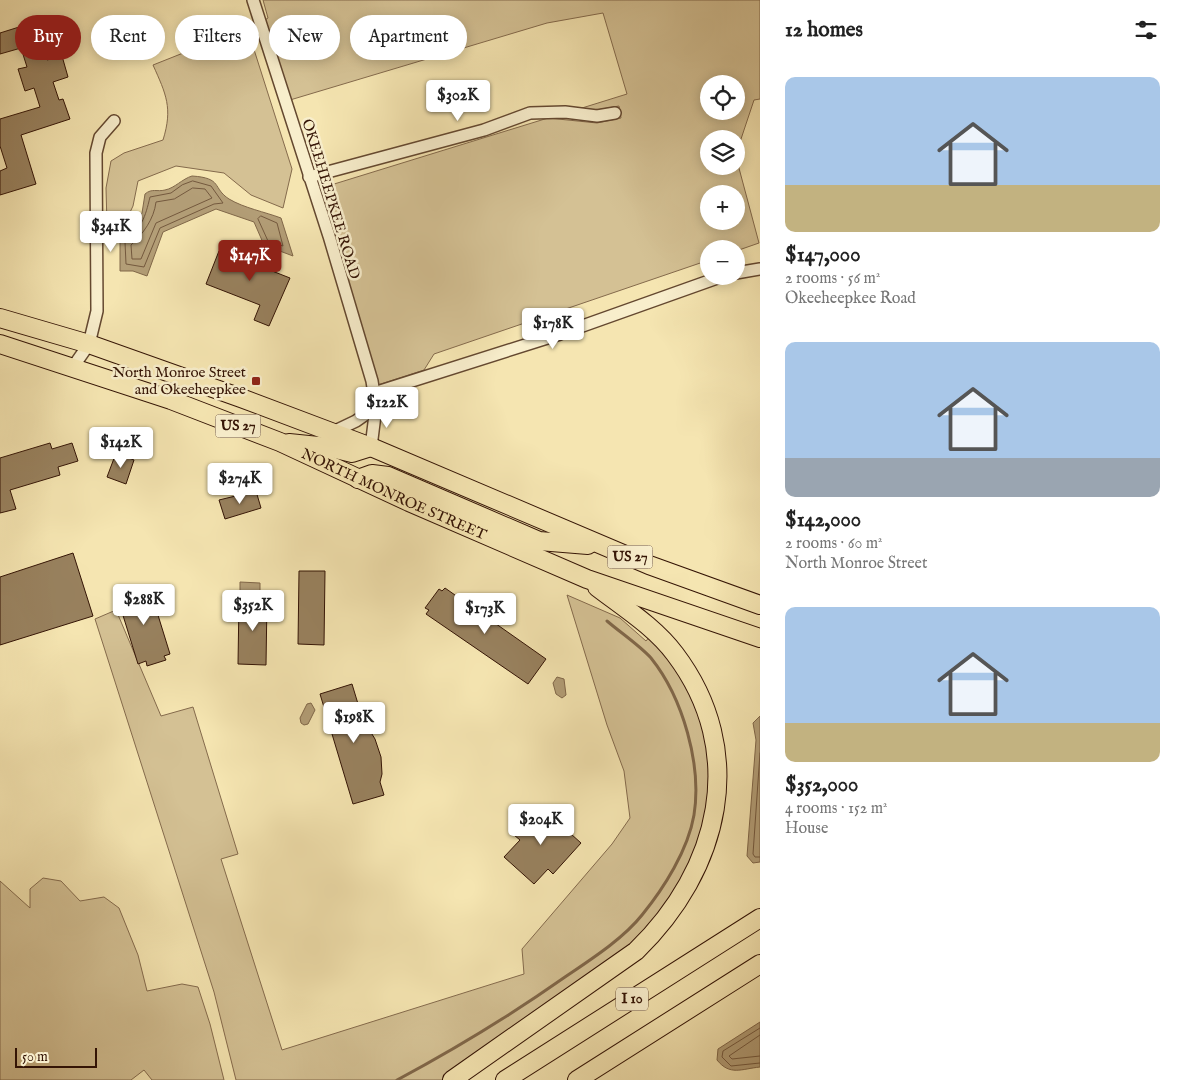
<!DOCTYPE html>
<meta charset="utf-8">
<style>
:root{--surface:#fff;--page:#f2f2f2;--text:#222;--muted:#767676;--accent:#8f2418}
body{margin:0;font-family:"IM FELL English",serif;background:var(--page);color:var(--text);height:100vh;display:flex;flex-direction:column;font-size:19px;white-space:nowrap}
*{box-sizing:border-box;margin:0}
p{font-size:16px;color:var(--muted)}
.icon{flex:none;width:28px;height:28px;fill:none;stroke:currentColor;stroke-width:2;stroke-linecap:round;stroke-linejoin:round}
.map{position:relative;flex:1;overflow:hidden}
.details{display:flex;flex-direction:column;background:var(--surface);width:425px}
.details>*{flex:none}
.top-card{position:absolute;left:15px;top:15px;width:475px;height:45px;display:flex;gap:10px}
.buttons{position:absolute;left:700px;top:75px;display:grid;gap:10px}
.buttons a{display:grid;place-items:center;width:45px;height:45px;border-radius:50%;background:var(--surface);box-shadow:0 2px 12px #0003;font-size:25px}
.scale{position:absolute;left:15px;bottom:12px;width:82px;box-sizing:border-box;padding-left:5px;border:2px solid #341405;border-top:0;font-size:14px;line-height:18px;white-space:nowrap;color:#341405;-webkit-text-stroke:4px #f8eecc;paint-order:stroke}
.price{position:absolute;translate:-50% -42px;padding:0 11px;border-radius:5px;background:#fff;color:#222;font-size:16px;line-height:32px;filter:drop-shadow(0 1px 2px #0008)}
.price::after{content:'';position:absolute;left:50%;top:30px;width:15px;height:11px;margin-left:-8px;background:inherit;clip-path:polygon(0 0,100% 0,50% 100%)}
.price.current{background:var(--accent);color:#fff}
ul{padding:0;list-style:none}
li{display:grid;align-content:center;gap:10px;height:265px;padding:0 25px}
li span{display:grid;place-items:center;height:155px;border-radius:10px;color:#555}
li>.icon{margin-inline-start:auto}
span .icon{width:90px;height:90px;fill:#fffc;stroke-width:1}
li b{font-size:21px}
h2{display:flex;justify-content:space-between;align-items:center;height:60px;padding:0 25px;font-size:21px}
.chip{padding:0 18px;border-radius:22px;background:var(--surface);box-shadow:0 2px 12px #0003;font-size:18px;line-height:45px}
.chip.current{background:var(--accent);color:#fff}
main{display:flex;flex:1;min-height:0}
.map>svg:first-child{display:block}
.green{fill:#d4c194;stroke:#846a4c;fill-rule:evenodd}
.water{fill:#b39e77;stroke:#806749}
.lines{fill:none;stroke-linecap:round;stroke-linejoin:round}
.shore{stroke:#74593e;stroke-width:1}
.stream{stroke:#806749;stroke-width:3}
.building{fill:#98815e;stroke:#341405}
.minor-casing{stroke:#644830;stroke-width:14}
.highway-casing{stroke:#341405;stroke-width:20}
.minor{stroke:#f8eecc;stroke-width:11}
.highway{stroke:#f5e5b1;stroke-width:18}
.poi-dot{fill:#8f2418;stroke:#f8eecc;stroke-width:2}
.labels{text-anchor:middle;dominant-baseline:central;stroke-width:5;stroke-linejoin:round;paint-order:stroke}
.shield{fill:#f8eecc;stroke:#6f5541;stroke-width:1}
.shield-label{font-size:14px;font-weight:bold;fill:#341405}
.street-label{font-size:15px;fill:#341405;stroke:#f8eecc}
.poi-label{font-size:15px;fill:#341405;stroke:#f8eecc;text-anchor:end}
</style>
<main>
<div class="map">
<svg width="760" height="1080" viewBox="0 0 760 1080">
<rect width="100%" height="100%" fill="#f5e5b1"/>
<filter id="stains"><feTurbulence type="fractalNoise" baseFrequency=".004" numOctaves="4"/><feColorMatrix values="0 0 0 0 .2 0 0 0 0 .09 0 0 0 0 .02 0 0 0 .5 -.17"/></filter>
<radialGradient id="worn" r=".72"><stop offset=".6" stop-color="#630" stop-opacity="0"/><stop offset="1" stop-color="#630" stop-opacity=".3"/></radialGradient>
<g class="green">
<path d="M263,0H760V99L754,100L736,154V139H709V166H736V157L759,243L736,251V249H709V260L434,354L424,370L378,385L318,189L548,118L597,123L621,118L619,106L596,110L582,108L627,94L603,13L547,23L290,100L265,20L268,18ZM709,84H736V111H709ZM709,194H736V221H709Z"/>
<path d="M236,32L250,37L292,169L283,208L251,195L224,173L176,166L138,181L133,206L122,229L107,225L106,188L111,161L124,153L163,140C173,108 166,94 153,65Z"/>
<polygon points="567,595 620,618 646,641 651,635 659,643 699,704 713,773 697,859 649,932 442,1080 236,1080 214,992 95,619 116,610 161,716 193,707 238,854 221,859 282,1050 524,974 522,949 612,844 630,818 624,771 607,725"/>
<polygon points="43,878 61,881 80,901 104,897 119,908 138,955 147,991 182,984 198,987 210,1024 224,1080 152,1080 144,1070 131,1080 0,1080 0,881 30,908 30,889"/>
</g>
<g class="water">
<path d="M192,176C223,178 212,188 229,199C244,208 265,212 281,218L293,256L264,245L254,222L216,209L163,232L147,276L133,271H120V238L131,230L142,213L145,194C152,188 157,192 165,190C175,188 182,179 192,176Z"/>
<polygon points="240,582 260,583 260,594 240,593"/>
<polygon points="557,677 564,679 566,695 562,698 556,694 553,683"/>
<polygon points="311,703 315,710 308,724 304,725 301,723 300,718 307,704"/>
<polygon points="760,716 760,862 753,863 747,856 756,740 753,723"/>
<path d="M760,1022V1067C741,1069 730,1076 717,1060L718,1049Z"/>
</g>
<g class="lines">
<g class="shore">
<path d="M193,181L211,186L223,203L214,204L160,228L144,267L126,264L125,242C142,227 145,218 150,197L171,193L182,185Z"/>
<path d="M193,188L205,189L212,198L156,223L141,259H132L131,245C143,234 154,219 156,202L174,199Z"/>
<polygon points="261,216 277,223 283,246 268,241 258,219"/>
<polyline points="760,753 753,854 755,857 760,857"/>
<polyline points="760,1028 723,1051 722,1057 731,1066 760,1063"/>
<polyline points="760,1035 729,1056 732,1059 760,1056"/>
</g>
<path class="stream" d="M397,1080C455,1049 511,1015 565,977C590,960 623,939 642,915C664,888 688,850 694,815C702,765 683,698 651,658C639,645 621,633 607,621"/>
</g>
<g class="building">
<polygon points="35,22 47,60 62,56 68,77 53,82 59,100 63,99 70,119 21,135 36,184 0,195 0,171 7,168 0,146 0,119 40,107 34,88 25,91 18,69 27,67 21,48 0,54 0,33"/>
<polygon points="260,248 273,252 267,269 290,278 269,326 254,320 260,305 206,284 219,251 253,264"/>
<polygon points="50,443 52,449 72,443 78,461 58,467 60,475 10,490 16,509 0,513 0,458"/>
<polygon points="116,453 134,460 126,484 107,477"/>
<polygon points="256,491 261,508 225,519 219,500"/>
<polygon points="73,553 93,616 0,645 0,577"/>
<polygon points="299,571 325,571 324,645 298,644"/>
<polygon points="149,586 170,654 164,656 166,660 147,666 146,661 138,664 117,596"/>
<polygon points="445,588 546,659 528,684 426,614 429,610 425,608 439,589 442,591"/>
<polygon points="239,600 267,600 266,665 238,664"/>
<polygon points="352,684 365,727 367,726 375,739 381,757 382,774 380,782 384,795 353,804 320,694"/>
<polygon points="540,806 581,843 553,874 548,869 534,884 504,857 520,840 514,835"/>
</g>
<g class="lines">
<defs>
<g id="minor">
<polyline points="253,0 329,236 372,381 376,407 371,447"/>
<polyline points="309,177 484,130 530,113 565,112 597,116 615,113"/>
<polyline points="736,273 760,269"/>
<polyline points="73,367 89,344 97,311 96,153 100,137 114,121"/>
<polyline points="374,393 560,334 723,276"/>
<polyline points="333,432 356,421 376,407"/>
</g>
<g id="highway">
<polyline points="0,318 89,344 241,398 371,447 649,565 760,605"/>
<path id="s1" d="M0,344L171,400L280,442L409,502L587,579L760,638"/>
<polyline points="289,443 328,447 352,453 371,447"/>
<polyline points="358,479 372,474 388,476 539,541 588,545"/>
<path d="M452,1080L636,951C720,870 749,752 675,654C655,627 623,607 597,587"/>
<polyline points="505,1080 760,918"/>
<polyline points="577,1080 760,964"/>
</g>
</defs>
<use href="#minor" class="minor-casing"/>
<use href="#highway" class="highway-casing"/>
<use href="#minor" class="minor"/>
<use href="#highway" class="highway"/>
</g>
<rect class="poi-dot" x="251" y="376" width="10" height="10" rx="2.5"/>
<g class="labels">
<g class="shield">
<rect x="215.5" y="414.5" width="45" height="23" rx="4"/>
<rect x="607.5" y="545.5" width="45" height="23" rx="4"/>
<rect x="616" y="987.5" width="32" height="23" rx="4"/>
</g>
<g class="shield-label">
<text x="238" y="426">US 27</text>
<text x="630" y="557">US 27</text>
<text x="632" y="999">I 10</text>
</g>
<g class="street-label">
<text transform="translate(331 199) rotate(73)">OKEEHEEPKEE ROAD</text>
<text stroke="none"><textPath href="#s1" startOffset="422">NORTH MONROE STREET</textPath></text>
</g>
<g class="poi-label">
<text x="246" y="372">North Monroe Street<tspan x="246" dy="17">and Okeeheepkee</tspan></text>
</g>
</g>
<rect width="100%" height="100%" filter="url(#stains)"/>
<rect width="100%" height="100%" fill="url(#worn)"/>
</svg>
<div class="buttons">
<a><svg class="icon" aria-label="locate" viewBox="0 0 24 24"><circle cx="12" cy="12" r="6"/><path d="M12 2v4M12 18v4M2 12h4M18 12h4"/></svg></a>
<a><svg class="icon" aria-label="layers" viewBox="0 0 24 24"><path d="M12 4l9 5-9 5-9-5zM3 14l9 5 9-5"/></svg></a>
<a>+</a>
<a>−</a>
</div>
<div class="scale">50 m</div>
<b class="price" style="left:458px;top:122px">$302K</b>
<b class="price" style="left:111px;top:253px">$341K</b>
<b class="price current" style="left:250px;top:282px">$147K</b>
<b class="price" style="left:553px;top:350px">$178K</b>
<b class="price" style="left:387px;top:429px">$122K</b>
<b class="price" style="left:121px;top:469px">$142K</b>
<b class="price" style="left:240px;top:505px">$274K</b>
<b class="price" style="left:144px;top:626px">$288K</b>
<b class="price" style="left:253px;top:632px">$352K</b>
<b class="price" style="left:485px;top:635px">$173K</b>
<b class="price" style="left:354px;top:744px">$198K</b>
<b class="price" style="left:541px;top:846px">$204K</b>
<div class="top-card">
<a class="chip current">Buy</a>
<a class="chip">Rent</a>
<a class="chip">Filters</a>
<a class="chip">New</a>
<a class="chip">Apartment</a>
</div>
</div>
<section class="details">
<h2>12 homes<svg class="icon" aria-label="filters" viewBox="0 0 24 24"><path d="M4 7h16M4 17h16"/><circle cx="9" cy="7" r="2"/><circle cx="15" cy="17" r="2"/></svg></h2>
<ul>
<li><span style="background:linear-gradient(#a9c7e8 70%,#c2b280 0)"><svg class="icon" aria-label="home" viewBox="0 0 24 24"><path d="M3 11l9-7 9 7M6 9v11h12V9"/></svg></span><div><b>$147,000</b><p>2 rooms · 56 m²</p><p>Okeeheepkee Road</p></div></li>
<li><span style="background:linear-gradient(#a9c7e8 75%,#9aa5b1 0)"><svg class="icon" aria-label="home" viewBox="0 0 24 24"><path d="M3 11l9-7 9 7M6 9v11h12V9"/></svg></span><div><b>$142,000</b><p>2 rooms · 60 m²</p><p>North Monroe Street</p></div></li>
<li><span style="background:linear-gradient(#a9c7e8 75%,#c2b280 0)"><svg class="icon" aria-label="home" viewBox="0 0 24 24"><path d="M3 11l9-7 9 7M6 9v11h12V9"/></svg></span><div><b>$352,000</b><p>4 rooms · 152 m²</p><p>House</p></div></li>
</ul>
</section>
</main>
